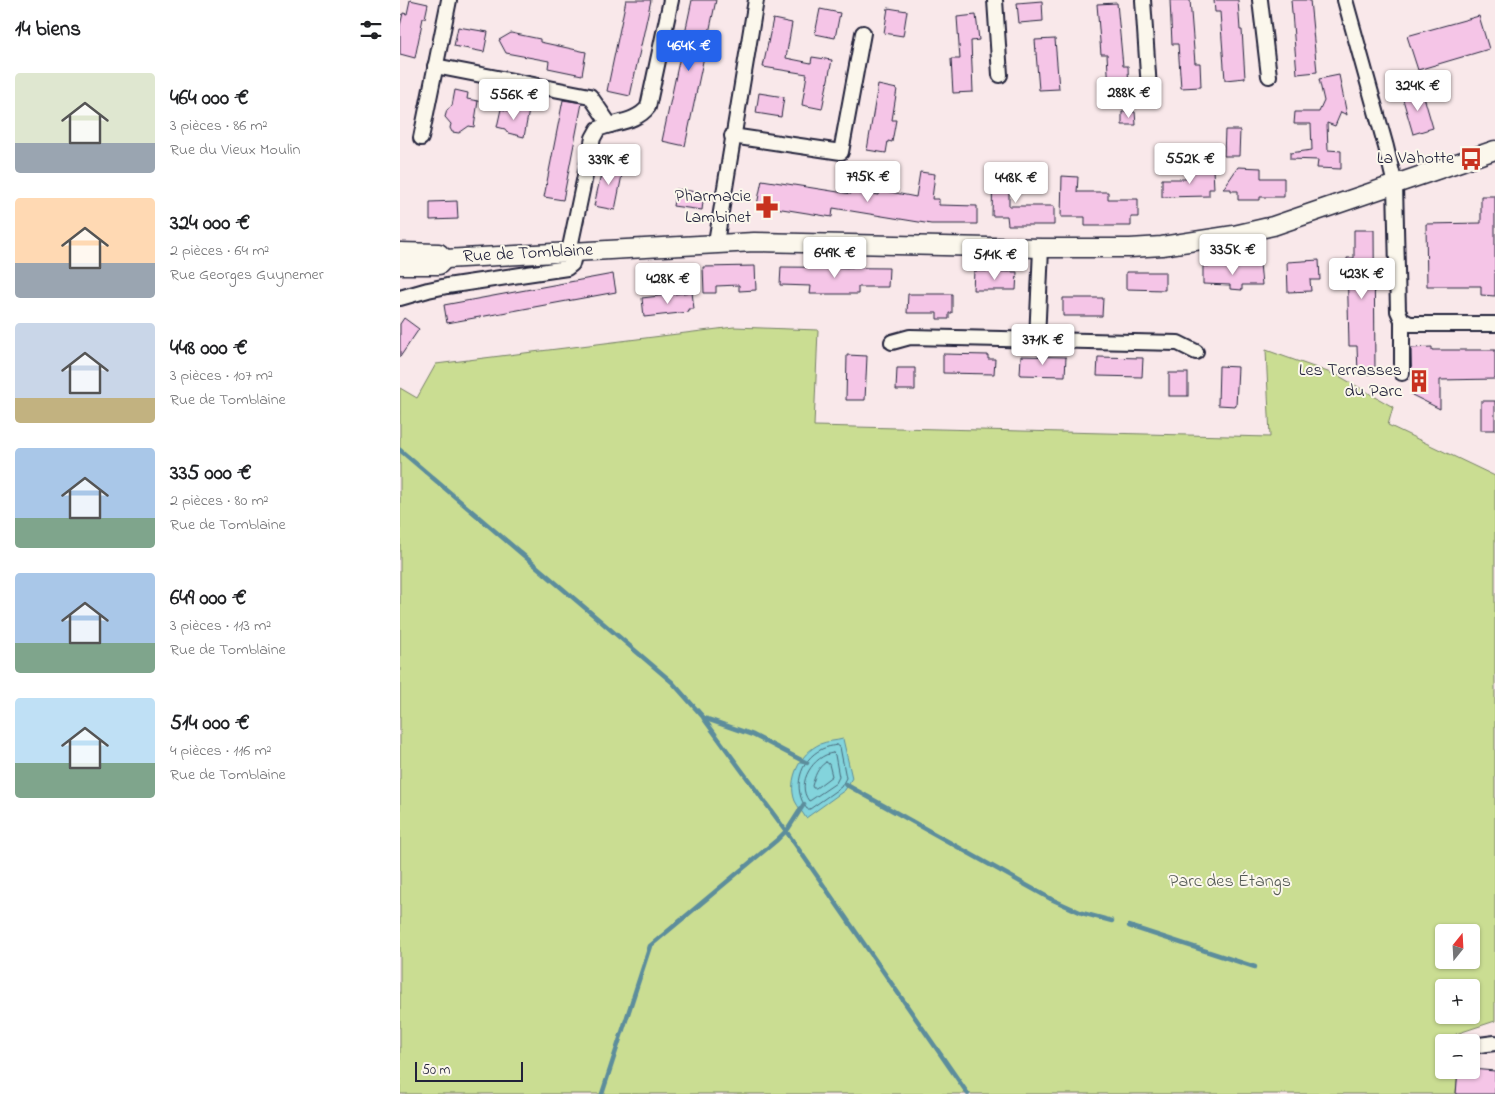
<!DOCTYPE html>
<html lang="fr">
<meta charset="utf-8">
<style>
:root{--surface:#fff;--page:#f6f6f6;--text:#202124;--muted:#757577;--accent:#2563eb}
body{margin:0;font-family:"Indie Flower",sans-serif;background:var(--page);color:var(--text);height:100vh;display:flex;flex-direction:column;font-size:19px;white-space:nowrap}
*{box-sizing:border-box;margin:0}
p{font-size:16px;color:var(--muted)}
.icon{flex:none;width:28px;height:28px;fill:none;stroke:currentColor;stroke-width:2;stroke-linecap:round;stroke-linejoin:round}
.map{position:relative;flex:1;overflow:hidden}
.panel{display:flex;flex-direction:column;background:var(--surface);width:400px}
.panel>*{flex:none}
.needle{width:32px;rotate:18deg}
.fabs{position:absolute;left:1035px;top:924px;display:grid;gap:10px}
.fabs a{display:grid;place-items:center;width:45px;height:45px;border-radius:5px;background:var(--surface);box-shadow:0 1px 4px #0004;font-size:25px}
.scale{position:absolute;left:15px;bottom:12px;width:108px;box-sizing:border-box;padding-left:5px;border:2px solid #22223b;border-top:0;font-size:14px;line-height:18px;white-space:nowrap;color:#22223b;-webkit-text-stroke:4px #fbf7ec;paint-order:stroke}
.price{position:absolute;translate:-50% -42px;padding:0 11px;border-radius:5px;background:#fff;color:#222;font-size:16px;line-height:32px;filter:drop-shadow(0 1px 2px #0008)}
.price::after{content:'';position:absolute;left:50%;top:30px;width:15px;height:11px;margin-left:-8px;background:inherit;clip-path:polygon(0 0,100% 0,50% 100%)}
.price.selected{background:var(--accent);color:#fff}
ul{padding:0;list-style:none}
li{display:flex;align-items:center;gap:15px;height:125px;padding:0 15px}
li span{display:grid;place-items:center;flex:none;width:140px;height:100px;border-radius:5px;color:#555}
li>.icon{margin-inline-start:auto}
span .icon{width:60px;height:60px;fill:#fffc;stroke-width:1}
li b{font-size:21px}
h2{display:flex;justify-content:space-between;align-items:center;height:60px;padding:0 15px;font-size:21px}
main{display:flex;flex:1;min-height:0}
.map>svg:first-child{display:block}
.green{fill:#cadd92;stroke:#768066;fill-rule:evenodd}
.water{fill:#83d4dc;stroke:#5c8d9c}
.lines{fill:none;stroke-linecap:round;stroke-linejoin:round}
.shore{stroke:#49697b;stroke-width:1}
.stream{stroke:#5c8d9c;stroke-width:4.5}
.building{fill:#f5c5e7;stroke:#22223b}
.minor-casing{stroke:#22223b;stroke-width:18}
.major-casing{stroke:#22223b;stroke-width:21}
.minor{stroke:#fbf7ec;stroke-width:14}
.major{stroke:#fbf7ec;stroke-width:18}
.labels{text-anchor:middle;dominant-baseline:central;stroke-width:4;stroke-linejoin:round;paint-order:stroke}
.poi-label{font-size:18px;fill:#22223b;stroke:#fbf7ec;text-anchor:end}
.street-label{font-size:18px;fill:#22223b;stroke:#fbf7ec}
.park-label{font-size:18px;fill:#545a55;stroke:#fbf7ec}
</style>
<main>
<section class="panel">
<h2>14 biens<svg class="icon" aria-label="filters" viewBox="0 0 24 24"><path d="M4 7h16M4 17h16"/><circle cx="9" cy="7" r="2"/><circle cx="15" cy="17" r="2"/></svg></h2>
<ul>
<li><span style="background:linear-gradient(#dfe7d0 70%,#9aa5b1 0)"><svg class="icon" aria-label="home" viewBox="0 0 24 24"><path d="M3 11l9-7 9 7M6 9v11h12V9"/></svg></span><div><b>464 000 €</b><p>3 pièces · 86 m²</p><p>Rue du Vieux Moulin</p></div></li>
<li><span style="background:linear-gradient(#ffd9b3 65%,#9aa5b1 0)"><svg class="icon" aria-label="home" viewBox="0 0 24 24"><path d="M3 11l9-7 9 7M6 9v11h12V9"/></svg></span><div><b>324 000 €</b><p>2 pièces · 64 m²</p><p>Rue Georges Guynemer</p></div></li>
<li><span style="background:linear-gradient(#c9d6e8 75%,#c2b280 0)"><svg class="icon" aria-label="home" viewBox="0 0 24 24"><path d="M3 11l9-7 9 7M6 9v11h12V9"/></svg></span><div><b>448 000 €</b><p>3 pièces · 107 m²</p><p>Rue de Tomblaine</p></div></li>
<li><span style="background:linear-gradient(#a9c7e8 70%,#7fa58c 0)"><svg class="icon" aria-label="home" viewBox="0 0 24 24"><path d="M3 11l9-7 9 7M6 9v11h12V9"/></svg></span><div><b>335 000 €</b><p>2 pièces · 80 m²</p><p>Rue de Tomblaine</p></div></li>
<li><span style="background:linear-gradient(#a9c7e8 70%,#7fa58c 0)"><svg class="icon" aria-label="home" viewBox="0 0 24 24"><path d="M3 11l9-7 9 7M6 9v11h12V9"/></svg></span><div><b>649 000 €</b><p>3 pièces · 113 m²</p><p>Rue de Tomblaine</p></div></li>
<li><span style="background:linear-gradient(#bfe0f5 65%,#7fa58c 0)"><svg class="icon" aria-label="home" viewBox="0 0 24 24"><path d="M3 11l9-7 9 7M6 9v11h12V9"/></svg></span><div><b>514 000 €</b><p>4 pièces · 116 m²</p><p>Rue de Tomblaine</p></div></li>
</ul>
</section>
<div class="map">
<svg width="1095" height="1094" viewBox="0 0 1095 1094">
<rect width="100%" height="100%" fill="#f9e8ea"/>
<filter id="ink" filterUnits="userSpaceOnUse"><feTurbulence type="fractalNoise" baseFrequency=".02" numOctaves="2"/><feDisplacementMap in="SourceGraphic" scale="10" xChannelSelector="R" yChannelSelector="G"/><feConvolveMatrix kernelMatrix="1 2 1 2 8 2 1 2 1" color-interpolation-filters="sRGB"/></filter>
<g filter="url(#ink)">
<path class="green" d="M334,327L418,330L414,426L870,437L866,350L939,376L993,407L988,425L1095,476V1021L1056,1034L1055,1042H1044V1070H1058L1056,1094H0V388L17,398L36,364ZM1044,932H1071V960H1044ZM1044,988H1071V1015H1044Z"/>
<path class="water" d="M443,739L452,778L445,790L406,818C403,813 398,807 395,801C387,780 400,753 420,744C427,741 436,741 443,739Z"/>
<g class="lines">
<g class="shore">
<path d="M437,745L440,747L446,778L441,787L410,809H407C392,790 399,760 422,749C426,747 432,746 437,745Z"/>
<path d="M433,753L435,755L439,777L436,783L411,800L409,801C395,783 414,755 433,753Z"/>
<path d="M426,762L429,764L432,776L416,788H413L412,786C415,776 417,768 426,762Z"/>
</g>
<g class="stream">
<polyline points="0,450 272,682 304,718 353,735 407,763"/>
<polyline points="304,719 386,831 568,1094"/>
<polyline points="445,784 651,899 682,913 712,921"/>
<polyline points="729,926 855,967"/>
<polyline points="202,1094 250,946 377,840 388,829 404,804"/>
</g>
</g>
<g class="building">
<polygon points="10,0 28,4 25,18 23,18 15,58 0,54 0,26 3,13 7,14"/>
<polygon points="226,0 251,0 230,96 207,91"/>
<polygon points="292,0 316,0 285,146 262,141"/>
<polygon points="770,0 790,0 795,63 800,63 801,87 781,88 778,44 772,44"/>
<polygon points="814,0 838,0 840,30 842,30 845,78 825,80 820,12 815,12"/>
<polygon points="891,0 910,0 917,72 897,74"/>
<polygon points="642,1 643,21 619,23 617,3"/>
<polygon points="717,3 723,66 728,66 729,98 711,99 710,91 709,91 707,54 701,54 697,4"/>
<polygon points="488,8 507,11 503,36 484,33"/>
<polygon points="420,9 440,13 435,38 415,34"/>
<polygon points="576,15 579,40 571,41 573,92 553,93 551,59 560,59 557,17"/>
<polygon points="1079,16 1089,49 1018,70 1007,36"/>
<polygon points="373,19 392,23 386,58 411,63 412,57 432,60 422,109 402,105 407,74 363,67"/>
<polygon points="58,27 88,32 84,52 54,46"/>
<polygon points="111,33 140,39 140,42 186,52 182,75 148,68 149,61 106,53 99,40"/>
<polygon points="655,39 659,89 639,90 635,40"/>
<polygon points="939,75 947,115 941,112 935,126 927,123 928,150 941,151 941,169 917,168 918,160 890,159 890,153 912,150 911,124 894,124 895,112 919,112 924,101 919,79"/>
<polygon points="478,85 497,89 492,120 496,120 492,142 488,141 486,153 467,150"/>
<polygon points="55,90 68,93 67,99 78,101 74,127 69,126 59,133 52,132 50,128 51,124 45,117 47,110 52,106"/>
<polygon points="1022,90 1033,128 1013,134 1002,96"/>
<polygon points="359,93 384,97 381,117 356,113"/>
<polygon points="163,100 182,103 163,200 144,197"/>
<polygon points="120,108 129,110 124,137 108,133 105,129 97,127 101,109 114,112"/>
<polygon points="722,112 735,112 736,125 722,125"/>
<polygon points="825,130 840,130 839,156 824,156"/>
<polygon points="204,161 224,165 215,210 194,206"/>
<polygon points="593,167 609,167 609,206 654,206 654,225 608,225 607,216 592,216"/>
<polygon points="838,167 861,168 861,178 884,178 884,197 860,197 860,200 838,200 838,191 831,191 831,189 823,189"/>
<polygon points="813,169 814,189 809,189 809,196 762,197 762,179 786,179 786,170"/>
<polygon points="520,172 535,174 532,199 539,199 539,205 577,206 577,224 531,224 433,208 432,217 357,205 362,180 451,194 452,190 479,195 480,190 516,197"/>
<polygon points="662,176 678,177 677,192 708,192 708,199 738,199 738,217 731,217 731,226 685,226 685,217 661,217"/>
<polygon points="276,189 304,193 302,210 273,206"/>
<polygon points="1081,196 1095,196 1095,296 1081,295 1081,286 1027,286 1026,224 1081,223"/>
<polygon points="57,201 58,219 30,220 30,202"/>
<polygon points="954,230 974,230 975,374 958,374 957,346 949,346 947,258 954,258"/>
<polygon points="919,260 920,280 910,280 911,291 888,292 887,262"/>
<polygon points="843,263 860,263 862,285 842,285 842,290 830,289 830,285 803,284 803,266 843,267"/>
<polygon points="355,266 356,290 339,291 339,285 316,286 316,293 304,293 303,267"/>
<polygon points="381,267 489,268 488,287 458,287 458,294 410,294 411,286 380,285"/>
<polygon points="574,271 617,272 616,290 573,290"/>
<polygon points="726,272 765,272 765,290 726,289"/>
<polygon points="213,274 216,292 47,323 44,305"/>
<polygon points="292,292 294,309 288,309 289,312 244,317 242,298"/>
<polygon points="508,294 552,294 552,313 549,313 549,319 537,319 537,313 507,313"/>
<polygon points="663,298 703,298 702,316 663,316"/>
<polygon points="4,318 19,329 0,357 0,324"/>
<polygon points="1032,347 1032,350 1095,350 1095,379 1040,380 1040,409 1012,395 1011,348"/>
<polygon points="543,354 588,355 588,359 595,359 594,374 543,373"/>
<polygon points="447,355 467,356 465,400 446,400"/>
<polygon points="621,356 666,357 665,376 620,375"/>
<polygon points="698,357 743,358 742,377 697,376"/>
<polygon points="819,366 838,367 836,406 818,405"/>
<polygon points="497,368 515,368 515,390 496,390"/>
<rect x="769" y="373" width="19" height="23"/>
<rect x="1081" y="401" width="14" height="29"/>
<polygon points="1071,1069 1095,1071 1095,1094 1056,1094 1058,1070"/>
</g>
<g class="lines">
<defs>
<g id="minor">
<polyline points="595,0 600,75"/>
<polyline points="743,0 749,89"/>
<polyline points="860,0 869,76"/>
<polyline points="945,0 986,147 995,185 998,311 1002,320 1010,324 1095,324"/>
<polyline points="35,66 190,96 210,125"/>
<polyline points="332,136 441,152 463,33"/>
<polyline points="21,138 49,0"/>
<polyline points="317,243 317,236 356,0"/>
<path d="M169,252L193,138L198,129C214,122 237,122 248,107L271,0"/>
<polyline points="0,298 28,290 47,286 167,268 172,264 175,252"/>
<polyline points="1002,320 1002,373"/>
<polyline points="637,340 641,248"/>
<polyline points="492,342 510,337 778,343 796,352"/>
<polyline points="1071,1046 1095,1043"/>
</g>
<g id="major">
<polyline points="0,252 39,253 45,259"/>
<polyline points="45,259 354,242 641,248 730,248 762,246 834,235 873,226 1095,150"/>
<polyline points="0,265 39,265 45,259"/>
</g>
</defs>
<use href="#minor" class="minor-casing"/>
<use href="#major" class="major-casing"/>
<use href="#minor" class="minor"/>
<use href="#major" class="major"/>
</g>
</g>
<defs>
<symbol id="bus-bare" viewBox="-9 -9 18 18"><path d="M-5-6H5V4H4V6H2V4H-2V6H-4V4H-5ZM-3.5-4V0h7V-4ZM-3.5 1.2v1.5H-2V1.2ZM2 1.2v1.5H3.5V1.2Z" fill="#c8321e" stroke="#fbf7ec" stroke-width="2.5" paint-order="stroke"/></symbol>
<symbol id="pharmacy-bare" viewBox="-9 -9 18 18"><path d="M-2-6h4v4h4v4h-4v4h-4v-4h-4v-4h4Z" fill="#c8321e" stroke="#fbf7ec" stroke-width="2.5" paint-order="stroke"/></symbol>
<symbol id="building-bare" viewBox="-9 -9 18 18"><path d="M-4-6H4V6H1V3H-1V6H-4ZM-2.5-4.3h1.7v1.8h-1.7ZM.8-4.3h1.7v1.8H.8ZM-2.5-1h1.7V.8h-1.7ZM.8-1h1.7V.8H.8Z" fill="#c8321e" stroke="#fbf7ec" stroke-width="2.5" paint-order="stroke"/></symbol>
</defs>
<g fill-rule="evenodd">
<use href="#bus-bare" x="1055" y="143" width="32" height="32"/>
<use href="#pharmacy-bare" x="351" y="191" width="32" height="32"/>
<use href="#building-bare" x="1003" y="365" width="32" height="32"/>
</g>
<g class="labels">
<g class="poi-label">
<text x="1054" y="159">La Vahotte</text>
<text x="351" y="197">Pharmacie<tspan x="351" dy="21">Lambinet</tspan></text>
<text x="1002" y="371">Les Terrasses<tspan x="1002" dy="21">du Parc</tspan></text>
</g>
<g class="street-label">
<text transform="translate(128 254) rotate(-3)">Rue de Tomblaine</text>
</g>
<g class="park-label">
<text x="830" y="882">Parc des Étangs</text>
</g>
</g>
</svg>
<div class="fabs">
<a><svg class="needle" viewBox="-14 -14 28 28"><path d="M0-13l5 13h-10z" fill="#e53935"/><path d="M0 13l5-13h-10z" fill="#757577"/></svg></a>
<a>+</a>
<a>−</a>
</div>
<div class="scale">50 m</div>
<b class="price selected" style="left:289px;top:72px">464K €</b>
<b class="price" style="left:1018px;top:112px">324K €</b>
<b class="price" style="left:729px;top:119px">288K €</b>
<b class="price" style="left:114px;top:121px">556K €</b>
<b class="price" style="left:790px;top:185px">552K €</b>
<b class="price" style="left:209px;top:186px">339K €</b>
<b class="price" style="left:468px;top:203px">795K €</b>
<b class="price" style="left:616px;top:204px">448K €</b>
<b class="price" style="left:833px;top:276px">335K €</b>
<b class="price" style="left:435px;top:279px">649K €</b>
<b class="price" style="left:595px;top:281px">514K €</b>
<b class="price" style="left:962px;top:300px">423K €</b>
<b class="price" style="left:268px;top:305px">428K €</b>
<b class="price" style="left:643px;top:366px">371K €</b>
</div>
</main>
